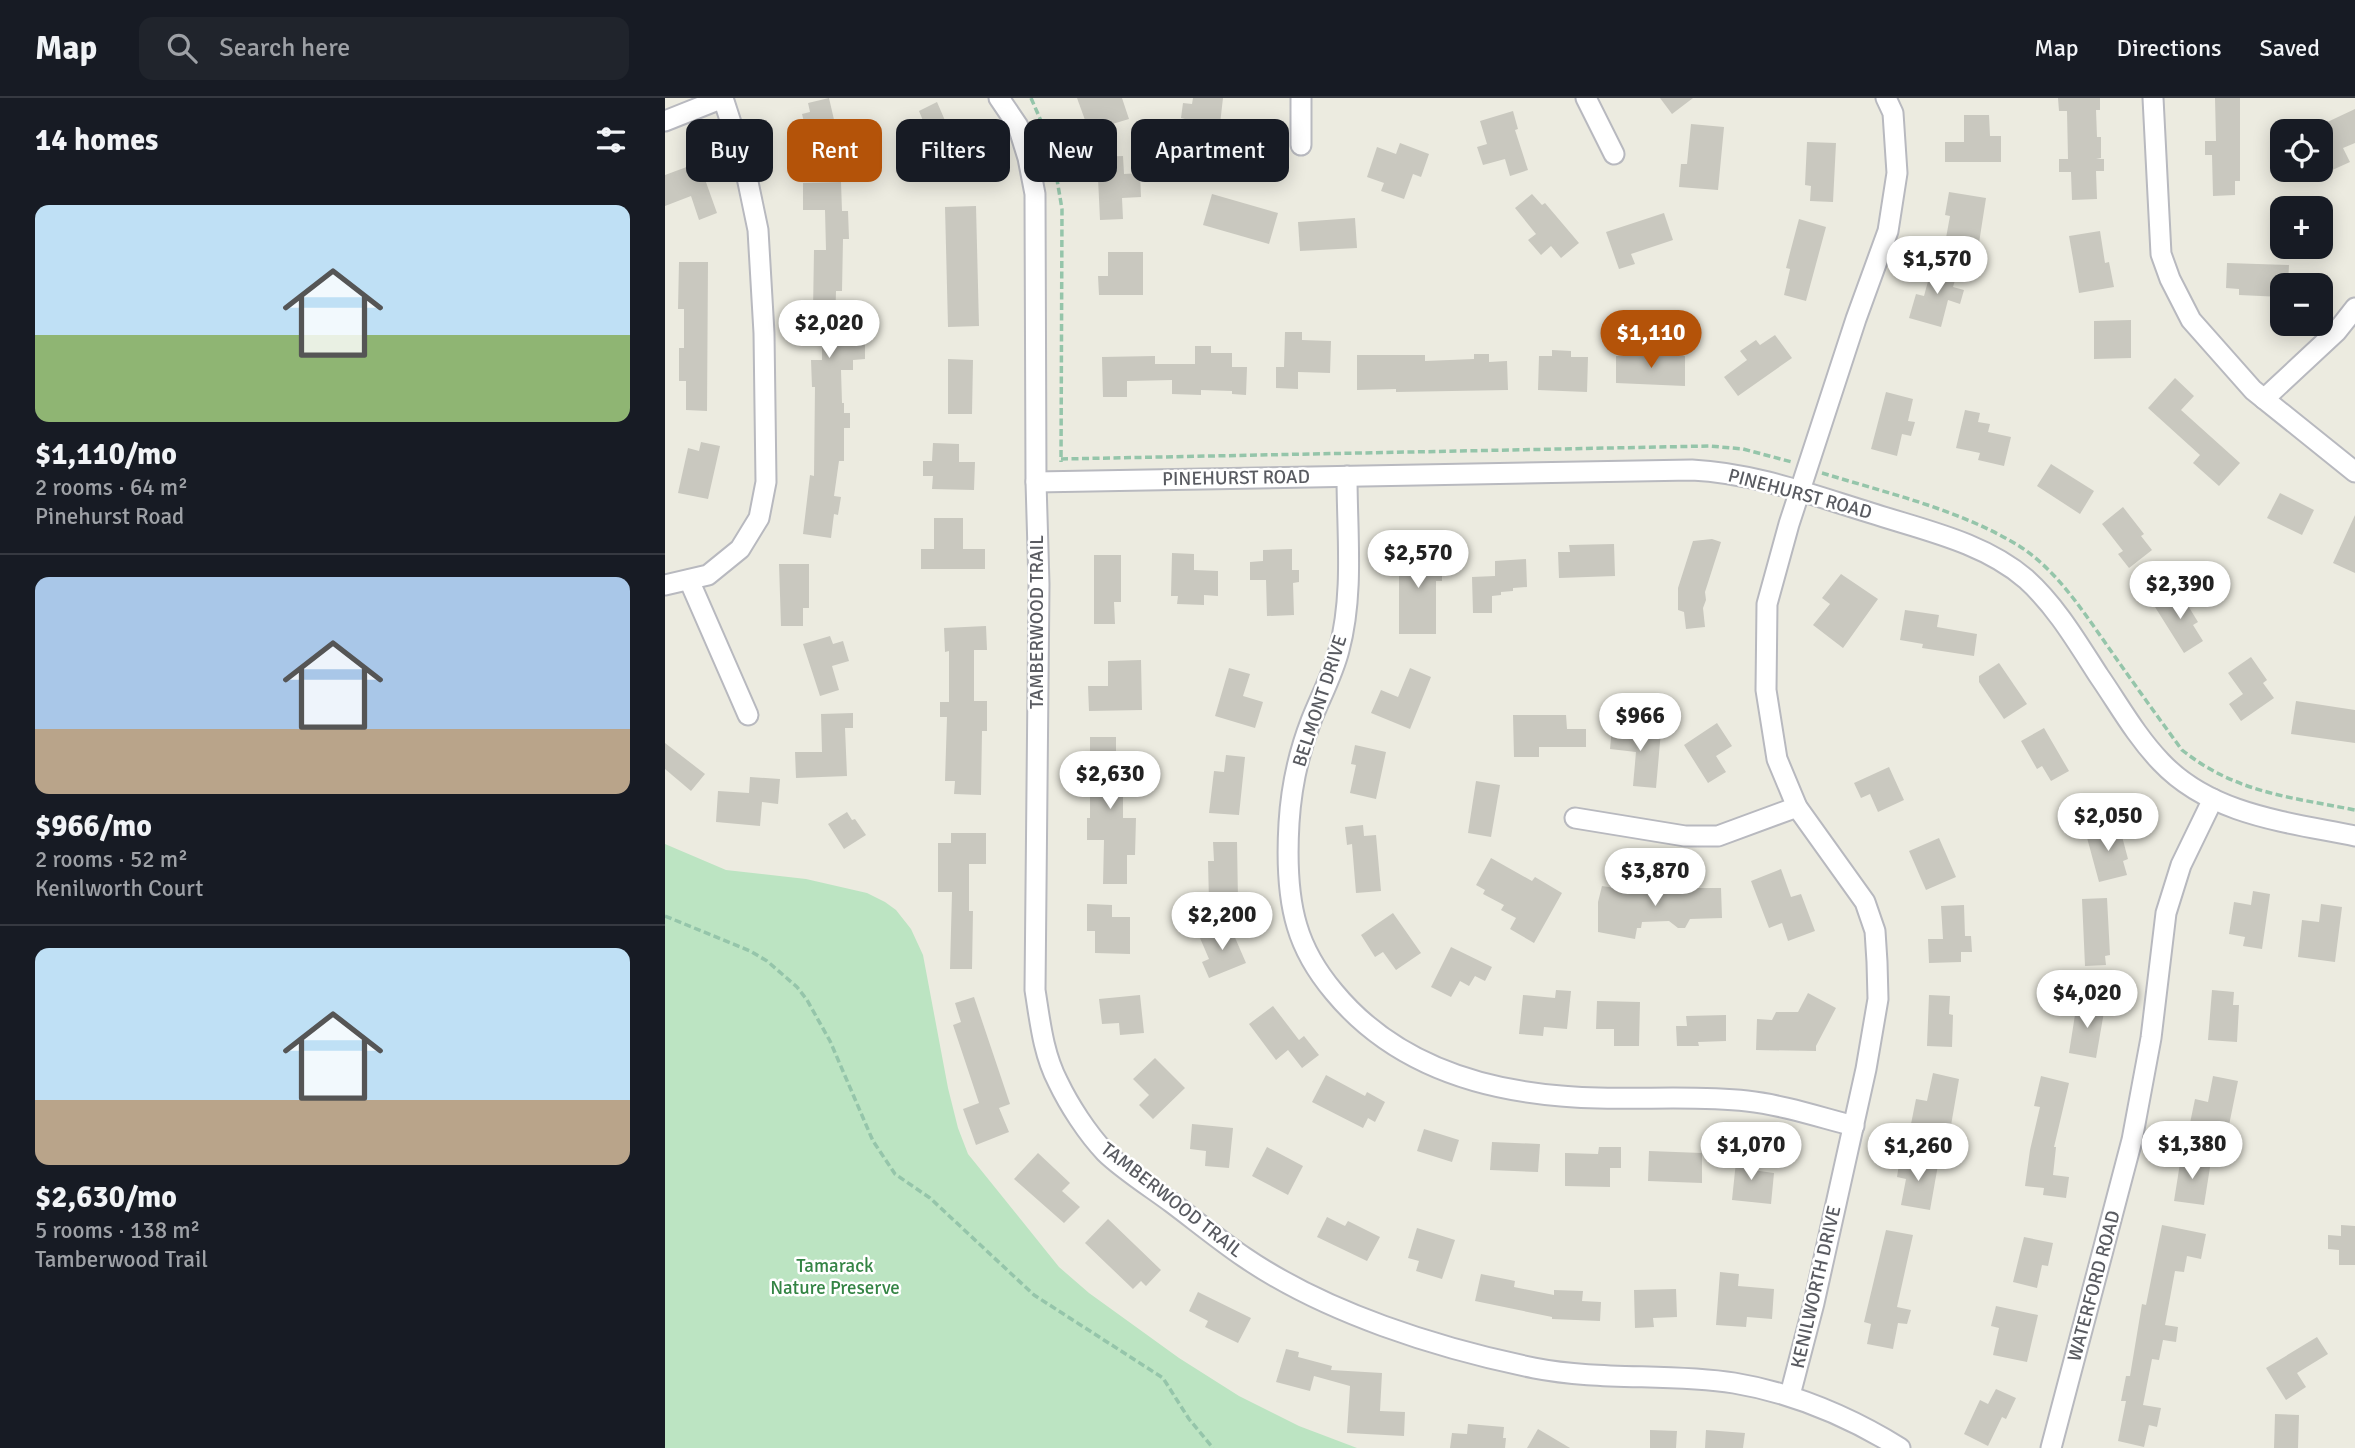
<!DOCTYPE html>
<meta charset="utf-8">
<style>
:root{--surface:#171b24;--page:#20242c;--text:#f1f3f6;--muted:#9ea1a6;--line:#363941;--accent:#b45309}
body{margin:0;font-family:Signika,sans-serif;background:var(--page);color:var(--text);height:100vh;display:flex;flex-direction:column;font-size:26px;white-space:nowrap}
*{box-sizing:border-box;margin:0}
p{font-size:23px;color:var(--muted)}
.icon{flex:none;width:38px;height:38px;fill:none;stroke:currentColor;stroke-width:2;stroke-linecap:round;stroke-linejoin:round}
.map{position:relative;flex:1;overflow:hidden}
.details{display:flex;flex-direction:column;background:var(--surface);width:665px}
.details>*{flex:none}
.guide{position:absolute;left:21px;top:21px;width:665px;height:63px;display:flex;gap:14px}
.controls{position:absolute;left:1605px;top:21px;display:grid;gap:14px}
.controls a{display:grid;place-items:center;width:63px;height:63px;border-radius:14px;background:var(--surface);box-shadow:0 4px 18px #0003;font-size:35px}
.price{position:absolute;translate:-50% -60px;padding:0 16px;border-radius:24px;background:#fff;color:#222;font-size:23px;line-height:46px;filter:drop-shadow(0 2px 4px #0008)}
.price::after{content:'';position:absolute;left:50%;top:42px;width:21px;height:16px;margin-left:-10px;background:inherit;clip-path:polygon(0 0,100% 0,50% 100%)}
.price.current{background:var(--accent);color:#fff}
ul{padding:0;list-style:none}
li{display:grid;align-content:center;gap:14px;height:371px;padding:0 35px}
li+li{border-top:2px solid var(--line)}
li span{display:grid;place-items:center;height:217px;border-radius:14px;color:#555}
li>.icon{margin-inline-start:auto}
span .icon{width:126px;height:126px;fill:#fffc;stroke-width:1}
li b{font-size:30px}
h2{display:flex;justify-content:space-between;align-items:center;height:84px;padding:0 35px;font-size:30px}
.chip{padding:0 24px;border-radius:14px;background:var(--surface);box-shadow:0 4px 18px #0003;font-size:24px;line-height:63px}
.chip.current{background:var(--accent);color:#fff}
header{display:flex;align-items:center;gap:42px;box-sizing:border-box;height:98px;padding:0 35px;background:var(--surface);border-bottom:2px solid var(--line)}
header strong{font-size:33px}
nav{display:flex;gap:38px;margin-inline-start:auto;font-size:24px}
.search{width:490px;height:63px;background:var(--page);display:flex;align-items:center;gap:18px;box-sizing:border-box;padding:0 24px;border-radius:14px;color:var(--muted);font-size:26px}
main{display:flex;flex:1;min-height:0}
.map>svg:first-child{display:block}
.green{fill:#bce4c2}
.building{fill:#c9c8bf}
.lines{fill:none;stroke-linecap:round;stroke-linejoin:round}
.minor-casing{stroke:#b8b9bf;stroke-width:23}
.path{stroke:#95c5aa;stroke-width:3.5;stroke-dasharray:7 3.5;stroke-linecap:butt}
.minor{stroke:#fff;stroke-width:19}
.labels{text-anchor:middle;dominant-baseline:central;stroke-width:5;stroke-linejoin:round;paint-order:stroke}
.street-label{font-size:19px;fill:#595b61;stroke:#fff}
.park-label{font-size:19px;fill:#348444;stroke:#fff}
</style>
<header>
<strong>Map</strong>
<div class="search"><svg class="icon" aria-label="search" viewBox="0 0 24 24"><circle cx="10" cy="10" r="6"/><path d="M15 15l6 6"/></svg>Search here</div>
<nav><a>Map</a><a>Directions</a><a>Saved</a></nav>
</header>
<main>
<section class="details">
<h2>14 homes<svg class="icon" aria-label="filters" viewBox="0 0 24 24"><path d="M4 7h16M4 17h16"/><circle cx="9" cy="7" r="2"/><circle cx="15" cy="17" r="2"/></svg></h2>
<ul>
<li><span style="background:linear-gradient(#bfe0f5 60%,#8fb573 0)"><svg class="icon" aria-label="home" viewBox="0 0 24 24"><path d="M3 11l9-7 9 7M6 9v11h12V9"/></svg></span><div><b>$1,110/mo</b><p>2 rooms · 64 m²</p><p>Pinehurst Road</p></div></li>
<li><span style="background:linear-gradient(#a9c7e8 70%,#b9a48a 0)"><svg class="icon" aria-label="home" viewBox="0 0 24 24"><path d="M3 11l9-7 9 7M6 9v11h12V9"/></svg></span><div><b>$966/mo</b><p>2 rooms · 52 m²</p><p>Kenilworth Court</p></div></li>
<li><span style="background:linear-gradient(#bfe0f5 70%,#b9a48a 0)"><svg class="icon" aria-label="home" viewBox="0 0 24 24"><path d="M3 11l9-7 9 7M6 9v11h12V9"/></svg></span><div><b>$2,630/mo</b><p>5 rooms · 138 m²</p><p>Tamberwood Trail</p></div></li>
</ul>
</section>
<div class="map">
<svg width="1690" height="1350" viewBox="0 0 1690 1350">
<rect width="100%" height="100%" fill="#ecebe0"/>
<polygon class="green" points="0,746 61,772 141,781 202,795 220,804 231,812 246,831 258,857 283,990 293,1030 303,1056 394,1169 424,1195 514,1260 574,1298 634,1328 692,1350 0,1350"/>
<g class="building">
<polygon points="164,0 173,39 165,41 167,50 156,53 157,58 134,64 128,36 141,32 137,16 145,14 143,5"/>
<polygon points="412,0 457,0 464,21 424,33"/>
<polygon points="528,0 558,0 555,26 564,27 560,51 521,46 524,22 516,20 518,5 527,6"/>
<polygon points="995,0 1028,0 1007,16"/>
<polygon points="1393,0 1435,0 1435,12 1431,12 1432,39 1436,39 1436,60 1431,61 1439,61 1439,73 1431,73 1432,101 1407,102 1406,74 1394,74 1394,61 1403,61 1402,13 1394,13"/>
<polygon points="1550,0 1575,0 1575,83 1570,83 1570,97 1548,98 1547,57 1540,57 1540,43 1551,43"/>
<polygon points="272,4 288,41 296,38 304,56 271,71 255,33 261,30 254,13"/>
<polygon points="1690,11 1690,45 1678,50 1685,64 1663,74 1656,57 1656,27"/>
<polygon points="848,13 853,31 850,32 863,72 845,78 840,61 818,67 812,49 822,46 815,23"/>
<polygon points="1299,17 1324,17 1325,38 1336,38 1336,64 1280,64 1280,44 1299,44"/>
<polygon points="1026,26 1059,29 1053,92 1014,89 1016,66 1022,66"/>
<polygon points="1142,44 1171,45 1168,104 1145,103 1146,88 1140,87"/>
<polygon points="735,45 764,56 756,79 748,76 739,101 716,93 719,85 702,79 712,49 731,56"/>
<polygon points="458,58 459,76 475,75 476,99 457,100 458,121 435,122 432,59"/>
<polygon points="27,67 30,75 37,73 52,115 34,122 26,98 0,108 0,77"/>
<polygon points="176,84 177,113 183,113 184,141 178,141 177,193 171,193 170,227 191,227 191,246 200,245 200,261 188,262 188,272 176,272 177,305 179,305 179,315 185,315 185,330 179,330 179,363 174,363 169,398 176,399 173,417 169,416 166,440 138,436 145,377 149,378 150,289 147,289 146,262 157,262 157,214 148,214 149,152 161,152 160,112 138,112 138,85"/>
<polygon points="1284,94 1321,100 1314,145 1281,140 1285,118 1280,117"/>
<polygon points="547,96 613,115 604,146 538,127"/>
<polygon points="867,96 877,107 880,105 914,145 896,160 886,148 876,157 863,142 871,136 850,110"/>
<polygon points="311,108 314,228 283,229 280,109"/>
<polygon points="999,115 1008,142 966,156 970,166 954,171 941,134"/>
<polygon points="690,120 692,150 635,153 633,124"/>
<polygon points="1134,121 1161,129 1141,203 1119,197 1125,171 1121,170"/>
<polygon points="1435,133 1440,165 1444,164 1449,189 1414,195 1404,138"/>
<polygon points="443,154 478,154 478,197 434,197 433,178 443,178"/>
<polygon points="14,164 43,164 42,313 21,312 21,283 14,283 14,250 19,250 19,211 13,211"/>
<polygon points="1268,165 1293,172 1288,189 1299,192 1295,206 1283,202 1276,229 1244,220 1251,196 1259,198"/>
<polygon points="1562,165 1624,167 1623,187 1617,187 1617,199 1574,197 1574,191 1561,190"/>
<polygon points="1466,222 1466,260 1429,261 1429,223"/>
<polygon points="620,234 637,234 637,242 666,243 665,275 633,274 633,291 611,290 611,269 619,269"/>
<polygon points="1110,237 1127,260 1073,298 1059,279 1082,262 1075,253 1091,242 1095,247"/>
<polygon points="530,248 546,248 546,255 567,255 567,269 582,269 581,297 567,296 567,293 536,292 536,297 507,296 507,282 462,283 462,299 438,299 437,259 490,258 490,266 530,266"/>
<polygon points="887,252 906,253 906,259 923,259 922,294 873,292 874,258 887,258"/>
<polygon points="809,256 824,256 824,264 842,263 843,292 731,294 731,291 692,292 692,257 760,257 760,263 809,261"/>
<polygon points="951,258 1020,258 1020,288 951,285"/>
<polygon points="283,261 308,262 307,316 283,316"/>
<polygon points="1510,280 1529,298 1516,312 1575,365 1554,388 1528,365 1535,357 1483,310"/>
<polygon points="1221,294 1248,301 1243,323 1250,324 1246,338 1237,336 1232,358 1206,351"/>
<polygon points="1300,312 1315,315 1313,324 1325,326 1323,334 1346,339 1339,368 1313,362 1315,355 1291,350"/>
<polygon points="36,344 55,348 43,401 13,395 23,350 34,353"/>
<polygon points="268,345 294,346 294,364 310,364 309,392 267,391 268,378 258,378 258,363 267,363"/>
<polygon points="1386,366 1429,393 1415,416 1372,388"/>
<polygon points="1615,395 1649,412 1637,437 1602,420"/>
<polygon points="1458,409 1479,436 1476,438 1487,452 1464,470 1453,456 1458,453 1437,426"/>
<polygon points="1690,417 1690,475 1668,465"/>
<polygon points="269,420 298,420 298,451 320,451 320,471 256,471 256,451 269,451"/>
<polygon points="1047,441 1056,444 1040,494 1041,502 1038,510 1040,529 1021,531 1019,514 1013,512 1013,490 1028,443"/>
<polygon points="949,446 950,478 894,480 893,454 905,454 904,447"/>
<polygon points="734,448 771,448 771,470 777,470 777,483 771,483 771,536 734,536"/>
<polygon points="627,451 627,472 634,472 634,484 628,485 629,517 602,518 601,482 585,482 585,464 598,463 598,452"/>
<polygon points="507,455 529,456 529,472 553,473 553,498 539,497 539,507 512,506 513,498 506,498"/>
<polygon points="429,457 456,457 456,504 449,504 450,526 429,526"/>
<polygon points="861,461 862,489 848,490 848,493 836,494 836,497 827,498 827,515 808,515 807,479 830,478 830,463"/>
<polygon points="114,466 144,466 144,510 138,510 138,528 116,528"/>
<polygon points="1176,476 1213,501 1178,550 1148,527 1165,506 1157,500"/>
<polygon points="1514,493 1533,524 1528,527 1538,543 1519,555 1490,509"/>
<polygon points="1240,512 1274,517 1272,529 1312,536 1309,558 1257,550 1258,546 1235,542"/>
<polygon points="321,528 322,552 309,552 309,603 322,603 322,633 317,633 316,697 289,696 290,683 280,683 282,619 275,619 275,604 284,604 284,553 280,554 279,530"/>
<polygon points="165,538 168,546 178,543 184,563 167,568 174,592 155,598 138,546"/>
<polygon points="1586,559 1602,582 1598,585 1609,600 1576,623 1564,606 1578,596 1563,575"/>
<polygon points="476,562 477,612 424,613 423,588 443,588 443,563"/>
<polygon points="1334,565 1362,606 1339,621 1314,584 1314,578"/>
<polygon points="564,570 585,576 578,598 598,604 590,630 550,618"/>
<polygon points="745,570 766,579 745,631 706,615 716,592 733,599"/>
<polygon points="1631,603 1690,612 1690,645 1626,636"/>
<polygon points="188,615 188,630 180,630 182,678 131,680 130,654 157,654 156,616"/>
<polygon points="848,617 901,617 902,631 921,631 921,649 874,649 874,659 849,659"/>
<polygon points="1052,625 1067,648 1051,658 1061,674 1043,685 1019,647"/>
<polygon points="947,629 996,633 991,690 968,688 971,654 945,651"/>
<polygon points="1379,630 1404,673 1386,683 1377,668 1372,671 1356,643"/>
<polygon points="425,639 451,639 451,665 458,665 458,720 471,720 470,757 462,757 462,786 438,786 439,742 422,742 422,720 425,720"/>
<polygon points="0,645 40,676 26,693 0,671"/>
<polygon points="690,647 721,654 711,701 685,695 691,667 686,666"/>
<polygon points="561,657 580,659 574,717 544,715 549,673 559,674"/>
<polygon points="1224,669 1239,702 1213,714 1205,696 1196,700 1189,685"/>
<polygon points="85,679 115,681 113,706 97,704 95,728 51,724 53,693 84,695"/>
<polygon points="811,683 835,687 826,739 803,735"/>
<polygon points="182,714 187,722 190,721 201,737 179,751 163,726"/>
<polygon points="698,727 699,738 711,737 716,793 691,795 687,746 682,747 680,729"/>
<polygon points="1454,727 1463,761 1458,763 1462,777 1434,784 1421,736"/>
<polygon points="286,735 321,735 321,766 304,766 304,813 308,813 307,871 285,871 287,794 273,794 273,745 286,745"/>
<polygon points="1274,740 1291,779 1261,792 1244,753"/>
<polygon points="548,744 572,744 573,803 544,804 543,763 549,763"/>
<polygon points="826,760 867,783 870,779 897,795 869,845 845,831 851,820 836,812 839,807 818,796 820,792 811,787"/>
<polygon points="1116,771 1126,799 1136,796 1150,833 1123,843 1117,825 1104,830 1086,783"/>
<polygon points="937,788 984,795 1005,794 1005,790 1056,790 1057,820 1025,821 1020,830 1013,830 1004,823 977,824 976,830 972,830 970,841 933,834 933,804"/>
<polygon points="1588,793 1605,796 1597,851 1578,848 1580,839 1564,836 1569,804 1586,807"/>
<polygon points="1442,800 1445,857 1440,858 1441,867 1420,868 1417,801"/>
<polygon points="422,806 447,807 447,819 465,819 465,856 430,855 430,833 422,833"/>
<polygon points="1656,806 1677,809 1670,864 1633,859 1637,822 1654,824"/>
<polygon points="1299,807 1300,838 1306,838 1307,854 1296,854 1296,864 1264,865 1263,841 1278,841 1276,808"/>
<polygon points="728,815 756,855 731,872 718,854 710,859 696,837"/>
<polygon points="565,828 581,865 544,880 537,864 544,861 535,840"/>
<polygon points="786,849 827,869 820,883 810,878 804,888 795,883 786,899 766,889"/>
<polygon points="891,892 906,893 902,931 879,929 878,938 854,936 858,897 890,900"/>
<polygon points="1547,892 1569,894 1568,907 1574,907 1572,944 1543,942"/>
<polygon points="1143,895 1171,910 1151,948 1151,953 1091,952 1092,921 1107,922 1111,914 1133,914"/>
<polygon points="475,897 479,935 455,937 454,925 437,926 434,901"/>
<polygon points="1264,897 1285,898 1284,916 1288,917 1287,949 1262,948"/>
<polygon points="309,899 345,1006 334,1010 344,1034 311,1047 298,1011 314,1005 288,927 296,924 290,905"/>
<polygon points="932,903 975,904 974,948 949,948 949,931 931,931"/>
<polygon points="1412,904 1440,908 1431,960 1404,955"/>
<polygon points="608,908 634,942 639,938 654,957 637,970 623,952 611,962 584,926"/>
<polygon points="1061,917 1061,943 1033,944 1034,948 1012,948 1011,928 1022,928 1021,918"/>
<polygon points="490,960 520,990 488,1021 474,1007 484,997 468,981"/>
<polygon points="1268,975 1294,981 1284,1039 1245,1031 1251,1001 1262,1003"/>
<polygon points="661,977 700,998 702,994 720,1004 710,1024 703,1020 698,1030 647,1004"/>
<polygon points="1376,978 1404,985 1389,1049 1391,1049 1388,1077 1404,1079 1401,1100 1378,1097 1379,1090 1360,1088 1365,1052 1375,1009 1369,1008"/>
<polygon points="1548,978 1573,983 1562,1037 1524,1030 1530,1001 1543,1004"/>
<polygon points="527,1026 568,1030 564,1070 540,1068 541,1053 525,1051"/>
<polygon points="759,1031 794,1042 787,1064 752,1053"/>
<polygon points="827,1044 875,1046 873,1074 825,1072"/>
<polygon points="602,1049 638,1068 623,1097 587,1078"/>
<polygon points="934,1049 956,1049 956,1070 945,1070 945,1089 900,1088 900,1055 933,1056"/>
<polygon points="984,1053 1037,1055 1037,1085 983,1083"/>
<polygon points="1072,1054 1089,1056 1087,1072 1109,1075 1106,1106 1067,1102"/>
<polygon points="373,1055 405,1085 397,1093 415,1109 399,1125 349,1081"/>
<polygon points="1516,1059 1546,1063 1539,1107 1509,1103"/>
<polygon points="1235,1060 1273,1067 1265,1112 1236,1107 1241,1081 1232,1079"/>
<polygon points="662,1119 680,1128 683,1123 715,1139 702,1163 652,1139"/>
<polygon points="443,1121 496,1172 481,1188 476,1183 468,1191 420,1145"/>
<polygon points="1497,1127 1541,1136 1536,1161 1522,1158 1519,1174 1510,1173 1500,1227 1513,1229 1511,1244 1498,1242 1494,1262 1487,1261 1478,1307 1496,1310 1492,1329 1484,1327 1479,1349 1453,1343 1461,1303 1456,1303 1461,1278 1465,1278 1477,1206 1481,1207"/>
<polygon points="1676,1127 1690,1128 1690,1167 1674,1167 1674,1152 1663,1151 1663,1137 1676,1138"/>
<polygon points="752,1130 790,1142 777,1181 751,1173 754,1163 743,1160"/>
<polygon points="1221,1132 1248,1137 1232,1209 1246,1212 1242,1226 1233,1225 1228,1251 1202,1246 1206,1226 1199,1224"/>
<polygon points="1359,1139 1388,1145 1383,1168 1377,1167 1372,1190 1348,1184"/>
<polygon points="1055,1174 1074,1176 1073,1188 1109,1191 1107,1221 1082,1219 1081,1229 1051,1227"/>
<polygon points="816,1176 850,1183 849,1189 889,1197 889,1192 918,1193 917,1203 936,1204 935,1223 887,1221 887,1219 810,1203"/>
<polygon points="1011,1191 1012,1219 988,1220 989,1229 970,1230 969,1192"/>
<polygon points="533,1194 586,1220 573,1245 540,1229 543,1223 524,1213"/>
<polygon points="1331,1208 1373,1217 1362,1264 1328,1257 1334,1230 1326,1228"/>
<polygon points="1652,1239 1663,1256 1632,1275 1641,1289 1621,1302 1601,1270"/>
<polygon points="621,1251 634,1254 633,1259 667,1268 666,1272 717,1275 715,1313 740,1314 739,1338 682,1335 685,1288 649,1278 645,1293 611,1284"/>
<polygon points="1331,1291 1351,1300 1341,1321 1337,1319 1323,1348 1299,1336 1315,1302 1323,1306"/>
<polygon points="1610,1316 1634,1317 1633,1350 1609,1350"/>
<polygon points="803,1326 839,1329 838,1340 841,1340 840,1350 785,1350 787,1335 802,1336"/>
<polygon points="873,1331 905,1350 862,1350"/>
<polygon points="985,1332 1012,1333 1011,1350 985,1350"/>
<polygon points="1041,1332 1080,1335 1078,1350 1040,1350"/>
</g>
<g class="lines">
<defs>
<g id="minor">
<path d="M334,0L353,28L363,60L370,96L371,384L374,486L370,892C375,923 378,955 393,984C404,1007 422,1035 440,1054C457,1071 487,1090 507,1105C531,1123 554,1142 579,1159C661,1215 772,1250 869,1270C935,1283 1003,1275 1069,1285C1129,1295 1183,1318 1235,1350"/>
<polyline points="636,0 636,47"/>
<polyline points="921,0 949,56"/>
<polyline points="1488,0 1496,156 1505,181 1526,222 1588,292 1690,374"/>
<polyline points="0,23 58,0"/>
<polyline points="1599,301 1672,233 1690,210"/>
<path d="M682,378C682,435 689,496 674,552C668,576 655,600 646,623C634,654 626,692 624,725C622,759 622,795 632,828C639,852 653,875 669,894C726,963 810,991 896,998C958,1004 1021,996 1082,1003C1118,1007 1154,1019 1189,1028"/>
<path d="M371,384L1027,372C1089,375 1147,397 1206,415C1258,432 1318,444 1361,481C1391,508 1412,544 1434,578C1454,607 1471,638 1496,664C1546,717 1622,724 1690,738"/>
<polyline points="24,482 83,617"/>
<polyline points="0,487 43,477 75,451 94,420 101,384 99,235 93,132 79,65 58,0"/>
<polyline points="910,720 1020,738 1053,738 1132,709"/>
<polyline points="1125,1297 1149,1205 1201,971 1213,901 1212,864 1210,833 1200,804 1132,709 1112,661 1101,592 1102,506 1124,426 1191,221 1223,133 1232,75 1228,15 1221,0"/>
<polyline points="1386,1350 1467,1042 1486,940 1501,815 1516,767 1548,701"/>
</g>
</defs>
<use href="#minor" class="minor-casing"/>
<g class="path">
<polyline points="366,0 386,46 397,111 396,364"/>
<polyline points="396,361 1044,348 1078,351 1127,364"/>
<path d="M1157,375C1222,395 1292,411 1351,446C1392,471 1419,515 1446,553C1469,586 1493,619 1517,652C1571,695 1625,699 1690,712"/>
<polyline points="0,818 85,853 102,863 132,889 142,902 165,943 208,1043 230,1076 265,1100 369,1197 498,1280 524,1321 548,1350"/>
</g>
<use href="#minor" class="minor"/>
</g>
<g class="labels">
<g class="street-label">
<text transform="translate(571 380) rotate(-1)">PINEHURST ROAD</text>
<text transform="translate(1135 396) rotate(15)">PINEHURST ROAD</text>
<text transform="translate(372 524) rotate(-90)">TAMBERWOOD TRAIL</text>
<text transform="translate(655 603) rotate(-72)">BELMONT DRIVE</text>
<text transform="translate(507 1102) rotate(38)">TAMBERWOOD TRAIL</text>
<text transform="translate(1429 1188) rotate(-75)">WATERFORD ROAD</text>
<text transform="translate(1151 1189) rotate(-77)">KENILWORTH DRIVE</text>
</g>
<g class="park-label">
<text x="170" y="1168">Tamarack<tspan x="170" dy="22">Nature Preserve</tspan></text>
</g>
</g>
</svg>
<div class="controls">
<a><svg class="icon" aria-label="locate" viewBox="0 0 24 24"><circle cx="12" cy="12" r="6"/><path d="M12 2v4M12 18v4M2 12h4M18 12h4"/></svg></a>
<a>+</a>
<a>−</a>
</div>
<b class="price" style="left:1272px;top:198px">$1,570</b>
<b class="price" style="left:164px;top:262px">$2,020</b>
<b class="price current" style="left:986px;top:272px">$1,110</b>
<b class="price" style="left:753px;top:492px">$2,570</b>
<b class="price" style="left:1515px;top:523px">$2,390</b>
<b class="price" style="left:975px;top:655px">$966</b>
<b class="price" style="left:445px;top:713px">$2,630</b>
<b class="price" style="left:1443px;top:755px">$2,050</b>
<b class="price" style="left:990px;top:810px">$3,870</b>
<b class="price" style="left:557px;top:854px">$2,200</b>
<b class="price" style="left:1422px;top:932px">$4,020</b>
<b class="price" style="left:1527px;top:1083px">$1,380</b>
<b class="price" style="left:1086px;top:1084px">$1,070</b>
<b class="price" style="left:1253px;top:1085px">$1,260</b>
<div class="guide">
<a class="chip">Buy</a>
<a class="chip current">Rent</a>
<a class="chip">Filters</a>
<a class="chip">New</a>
<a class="chip">Apartment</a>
</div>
</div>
</main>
